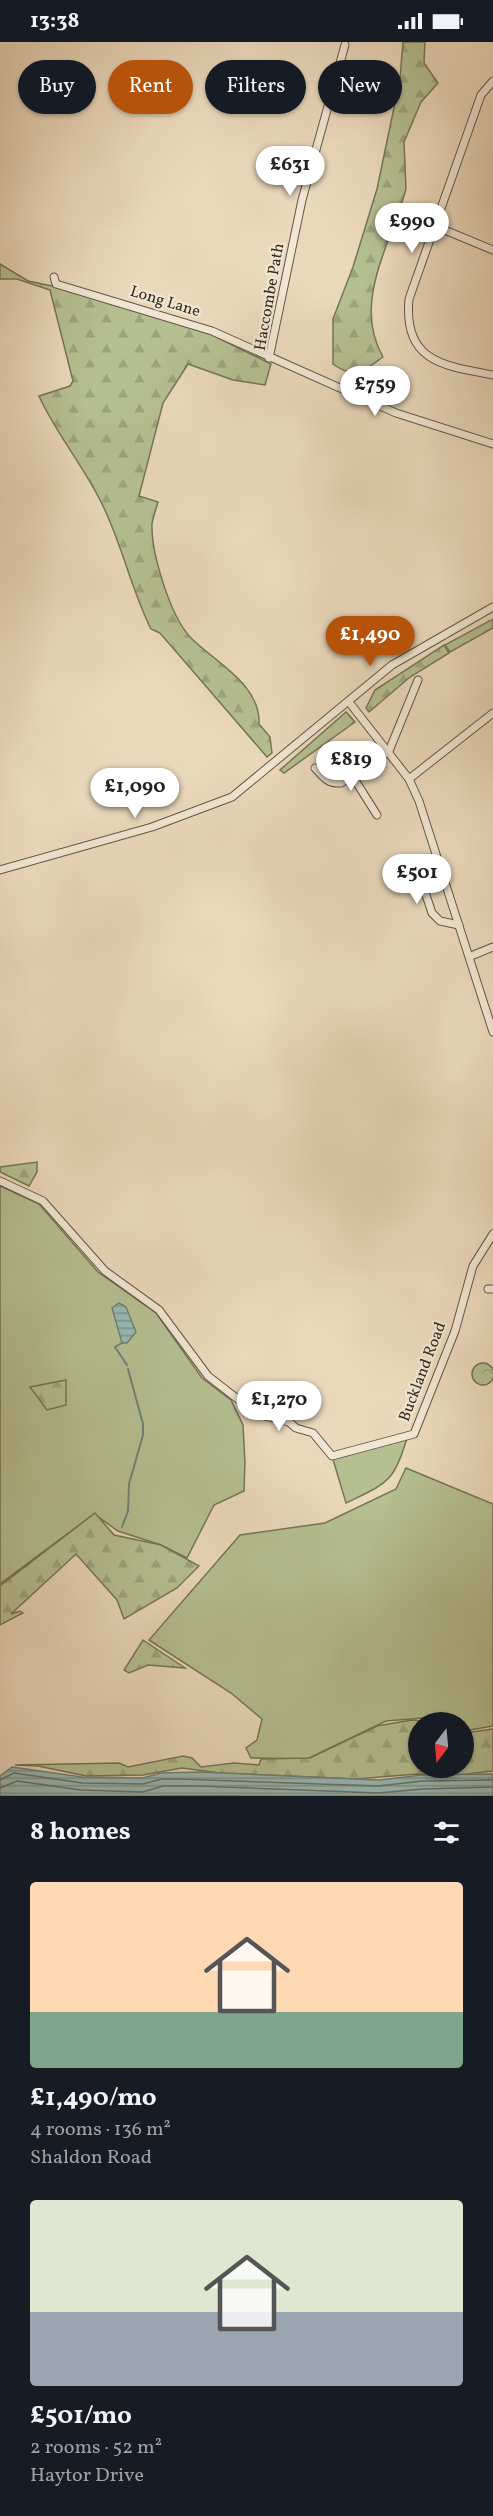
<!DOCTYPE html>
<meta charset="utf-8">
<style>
:root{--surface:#171b24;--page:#242831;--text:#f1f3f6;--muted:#9ea1a6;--accent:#b45309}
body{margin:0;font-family:Vollkorn,serif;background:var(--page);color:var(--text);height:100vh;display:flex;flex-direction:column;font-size:22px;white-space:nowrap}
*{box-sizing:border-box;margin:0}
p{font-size:20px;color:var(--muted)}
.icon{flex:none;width:33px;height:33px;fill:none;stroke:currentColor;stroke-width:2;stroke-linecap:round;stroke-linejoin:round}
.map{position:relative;height:1754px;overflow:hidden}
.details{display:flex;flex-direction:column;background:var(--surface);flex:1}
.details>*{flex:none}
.banner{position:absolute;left:18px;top:18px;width:458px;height:54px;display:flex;gap:12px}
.needle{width:39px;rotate:196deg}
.buttons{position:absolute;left:408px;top:1670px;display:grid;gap:12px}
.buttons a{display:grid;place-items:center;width:66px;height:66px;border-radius:50%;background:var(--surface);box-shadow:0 2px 4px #0004;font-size:30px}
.price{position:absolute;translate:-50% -51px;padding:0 14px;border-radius:21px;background:#fff;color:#222;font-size:20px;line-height:39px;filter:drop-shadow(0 2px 3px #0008)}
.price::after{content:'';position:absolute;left:50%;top:36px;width:18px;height:14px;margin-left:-9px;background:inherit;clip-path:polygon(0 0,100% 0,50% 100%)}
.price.selected{background:var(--accent);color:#fff}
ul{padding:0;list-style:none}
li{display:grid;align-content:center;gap:12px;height:318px;padding:0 30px}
li span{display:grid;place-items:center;height:186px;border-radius:6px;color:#555}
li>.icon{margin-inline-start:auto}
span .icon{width:108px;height:108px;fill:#fffc;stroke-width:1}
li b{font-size:26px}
h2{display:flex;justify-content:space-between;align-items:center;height:72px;padding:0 30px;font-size:26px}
.tag{padding:0 21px;border-radius:27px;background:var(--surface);box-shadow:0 2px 4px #0004;font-size:21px;line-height:54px}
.tag.selected{background:var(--accent);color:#fff}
.status{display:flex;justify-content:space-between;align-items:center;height:42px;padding:0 30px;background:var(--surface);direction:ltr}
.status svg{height:16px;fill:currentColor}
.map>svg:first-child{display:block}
.grass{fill:#b5bf92;stroke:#767557;stroke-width:1.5}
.forest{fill:url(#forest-firs);stroke:#767557;stroke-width:1.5}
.park{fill:url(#park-crowns);stroke:#767557;stroke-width:1.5}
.water{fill:url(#water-rules);stroke:#718078;stroke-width:1.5}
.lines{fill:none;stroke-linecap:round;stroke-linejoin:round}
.shore{stroke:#687268;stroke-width:1.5}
.stream{stroke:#718078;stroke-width:2}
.minor-casing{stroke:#645644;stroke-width:9}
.minor{stroke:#f1e6d3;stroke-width:7}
.labels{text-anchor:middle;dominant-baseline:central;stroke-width:4.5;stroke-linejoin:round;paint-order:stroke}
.street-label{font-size:16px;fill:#372b1c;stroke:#f1e6d3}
</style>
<div class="status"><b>13:38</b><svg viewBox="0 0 49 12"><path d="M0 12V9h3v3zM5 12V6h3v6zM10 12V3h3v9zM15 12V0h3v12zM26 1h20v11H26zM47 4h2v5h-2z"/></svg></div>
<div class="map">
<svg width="493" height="1754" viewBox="0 0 493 1754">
<defs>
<pattern id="forest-firs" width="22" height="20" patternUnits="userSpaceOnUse" patternTransform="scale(1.5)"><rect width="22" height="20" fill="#b5bf92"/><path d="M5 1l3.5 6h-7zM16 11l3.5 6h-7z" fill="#9ca47d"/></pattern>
<pattern id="park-crowns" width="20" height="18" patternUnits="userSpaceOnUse" patternTransform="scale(1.5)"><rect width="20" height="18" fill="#b5bf92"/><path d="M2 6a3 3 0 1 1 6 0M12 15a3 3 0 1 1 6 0" fill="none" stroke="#9ca47d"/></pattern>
<pattern id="water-rules" width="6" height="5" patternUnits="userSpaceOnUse" patternTransform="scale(1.5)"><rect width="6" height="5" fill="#98b9b5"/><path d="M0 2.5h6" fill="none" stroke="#7d9792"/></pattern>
</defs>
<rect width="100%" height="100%" fill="#ead8bb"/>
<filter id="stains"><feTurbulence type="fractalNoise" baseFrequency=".00333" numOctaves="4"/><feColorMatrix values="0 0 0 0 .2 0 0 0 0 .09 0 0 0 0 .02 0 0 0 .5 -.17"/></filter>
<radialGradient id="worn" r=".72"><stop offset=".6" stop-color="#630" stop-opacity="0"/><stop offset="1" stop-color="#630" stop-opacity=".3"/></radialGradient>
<g class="grass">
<polygon points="0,1144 39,1162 98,1230 156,1271 202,1336 231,1358 243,1383 245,1421 244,1449 214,1463 187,1516 161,1503 118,1489 94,1472 0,1542"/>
<path d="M407,1396C394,1441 387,1441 346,1461L332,1414Z"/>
<polygon points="406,1426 493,1462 493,1684 470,1688 464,1687 464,1680 439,1680 423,1676 386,1679 307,1717 251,1716 246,1706 257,1698 262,1677 231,1651 149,1598 240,1493 325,1481 396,1447"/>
</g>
<g class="forest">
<path d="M403,0H425L424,21L438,41L421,60L404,100L406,147L402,160L383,180L390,193C375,234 360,275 383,315C363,329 355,338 333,322V277L353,225L377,147L400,37Z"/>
<path d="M0,222L28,239L62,246L210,292L271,322L265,343L233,338L188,322L163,361L139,454L158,460C156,467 153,475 152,482C151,511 170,573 190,595C214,620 261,642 259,682L270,695L272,711L267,715L160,591L151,587C131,547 122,502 102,462C84,424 56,392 39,354L70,344L73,339L50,248L17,237H0Z"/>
<polygon points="493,577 493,586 450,610 445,603"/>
<polygon points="444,603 449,611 410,635 369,670 366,666 375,648"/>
<polygon points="346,670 355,680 284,731 280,728"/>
<polygon points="37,1120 37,1130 29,1144 0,1130 0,1125"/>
<polygon points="66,1338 66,1363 47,1368 30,1345"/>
<polygon points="95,1471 114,1493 161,1503 199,1524 177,1546 124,1577 117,1558 76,1512 11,1572 20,1569 23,1571 0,1583 0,1544"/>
<polygon points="143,1598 185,1626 148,1623 129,1631 124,1628"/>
<polygon points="412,1678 434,1680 418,1680 418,1725 464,1725 464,1687 471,1690 493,1687 493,1729 450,1734 417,1732 356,1737 220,1731 182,1726 143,1733 86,1734 38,1724 15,1723 119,1721 128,1725 183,1714 192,1716 201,1725 234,1721 259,1723 261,1717 310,1716 377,1684"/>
</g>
<circle class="park" cx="483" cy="1332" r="11"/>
<g class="water">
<polygon points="119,1261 126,1265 136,1290 127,1301 122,1301 112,1266"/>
<polygon points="12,1725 82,1735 143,1736 161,1731 199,1730 379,1738 422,1733 493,1732 493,1754 0,1754 0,1734"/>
</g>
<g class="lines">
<g class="shore">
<polyline points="0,1738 14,1731 82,1741 143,1742 162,1737 178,1737 378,1744 423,1739 493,1738"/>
<polyline points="0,1746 17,1739 81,1748 143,1750 163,1744 198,1744 378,1751 423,1747 493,1745"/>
<polyline points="162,1754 241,1754"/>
</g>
<g class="stream">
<polyline points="122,1301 115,1305 127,1323"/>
<polyline points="122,1485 128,1469 129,1442 143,1393 143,1382 128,1327"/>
</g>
<defs>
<g id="minor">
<path d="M493,39L481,53L409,257C403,320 444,324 493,333"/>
<polyline points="435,184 493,208"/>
<polyline points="54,235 56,242 212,289 396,371 493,402"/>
<polyline points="269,316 302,158 345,3"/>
<polyline points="349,660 409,737 419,759 493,990"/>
<path d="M315,726C323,735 328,742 341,741L389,709L418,638"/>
<polyline points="353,735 377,773"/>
<polyline points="409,737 493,671"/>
<polyline points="439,823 428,835 425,850 432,871 440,879 459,883"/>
<polyline points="0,828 152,785 232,755 392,623 493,565"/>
<polyline points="471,914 493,905"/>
<polyline points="0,1139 43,1159 105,1229 159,1268 208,1334 257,1372 289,1380 296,1386 313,1391 332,1414 414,1392 455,1289 473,1224 493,1192"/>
<polyline points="488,1247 493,1247"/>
</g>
</defs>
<use href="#minor" class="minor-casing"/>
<use href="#minor" class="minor"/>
</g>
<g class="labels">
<g class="street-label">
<text transform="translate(270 255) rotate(-80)">Haccombe Path</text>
<text transform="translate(165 260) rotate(17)">Long Lane</text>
<text transform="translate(423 1330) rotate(-69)">Buckland Road</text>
</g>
</g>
<rect width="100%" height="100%" filter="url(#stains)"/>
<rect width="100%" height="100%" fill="url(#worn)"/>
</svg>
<div class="buttons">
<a><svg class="needle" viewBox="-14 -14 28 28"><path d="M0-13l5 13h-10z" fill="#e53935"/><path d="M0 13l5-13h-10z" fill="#9ea1a6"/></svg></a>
</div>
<b class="price" style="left:290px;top:155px">£631</b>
<b class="price" style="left:412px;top:212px">£990</b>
<b class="price" style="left:375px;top:375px">£759</b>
<b class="price selected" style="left:370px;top:625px">£1,490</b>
<b class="price" style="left:351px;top:750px">£819</b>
<b class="price" style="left:135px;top:777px">£1,090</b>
<b class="price" style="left:417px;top:863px">£501</b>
<b class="price" style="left:279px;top:1390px">£1,270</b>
<div class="banner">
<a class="tag">Buy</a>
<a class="tag selected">Rent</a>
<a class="tag">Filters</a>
<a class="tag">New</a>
</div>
</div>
<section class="details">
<h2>8 homes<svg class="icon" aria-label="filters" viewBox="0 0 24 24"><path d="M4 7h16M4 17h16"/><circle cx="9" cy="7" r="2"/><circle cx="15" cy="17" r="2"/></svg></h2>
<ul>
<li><span style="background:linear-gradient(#ffd9b3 70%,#7fa58c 0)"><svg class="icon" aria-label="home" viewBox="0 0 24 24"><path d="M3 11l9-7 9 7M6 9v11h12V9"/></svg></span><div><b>£1,490/mo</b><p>4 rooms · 136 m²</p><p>Shaldon Road</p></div></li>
<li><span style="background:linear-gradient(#dfe7d0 60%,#9aa5b1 0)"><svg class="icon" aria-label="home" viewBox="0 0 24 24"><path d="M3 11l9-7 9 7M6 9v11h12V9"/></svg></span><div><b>£501/mo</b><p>2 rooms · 52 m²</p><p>Haytor Drive</p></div></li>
</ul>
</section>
